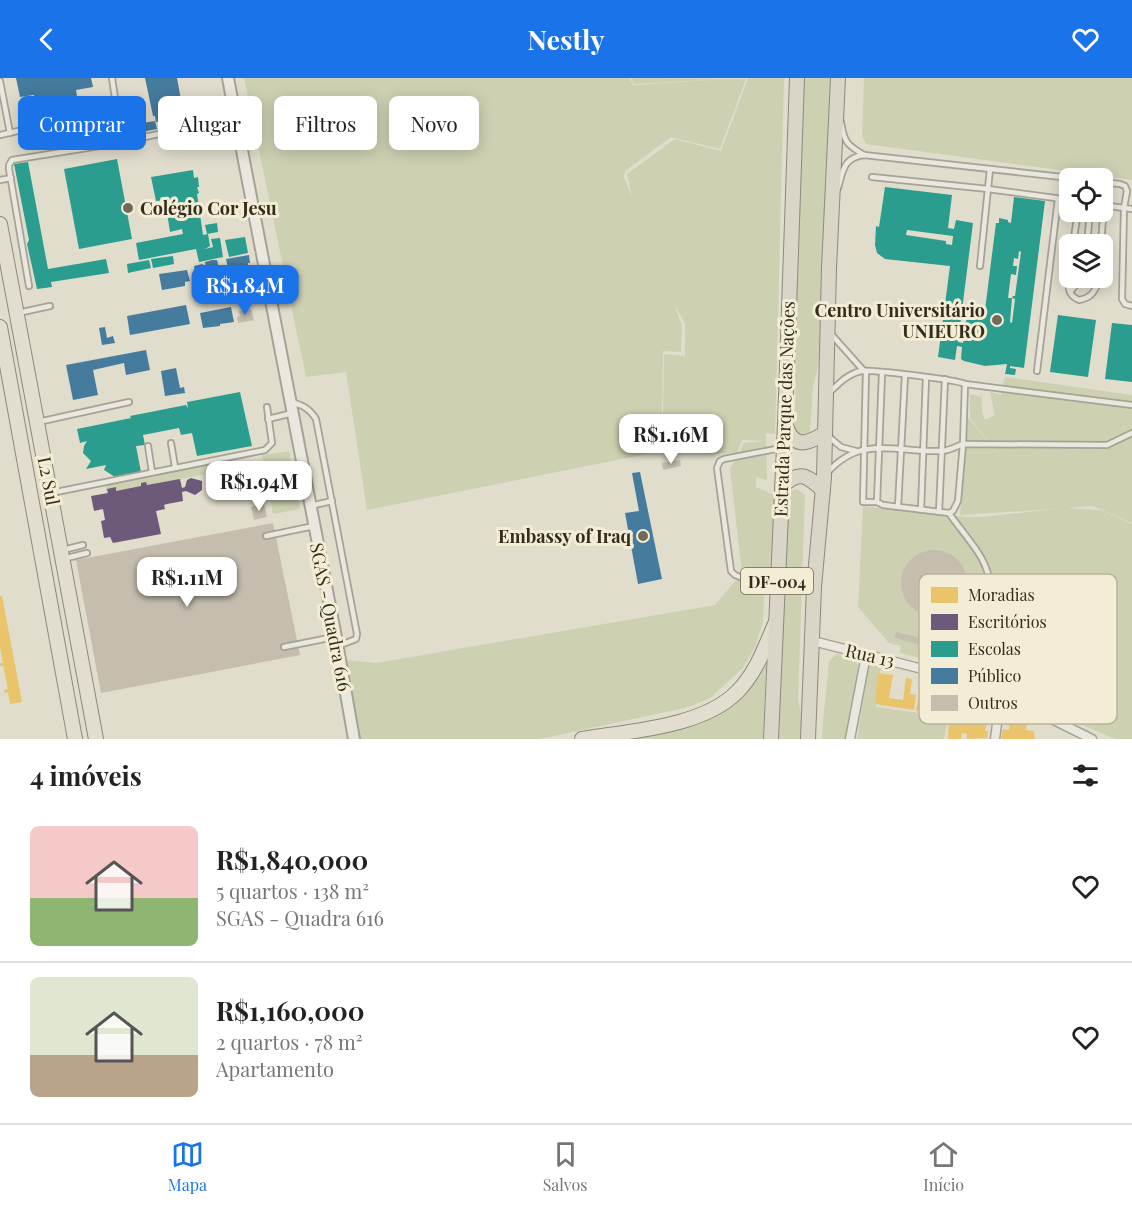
<!DOCTYPE html>
<html lang="pt">
<meta charset="utf-8">
<style>
:root{--surface:#fff;--page:#f6f6f6;--text:#222;--muted:#767676;--line:#e0e0e0;--accent:#1a73e8}
body{margin:0;font-family:"Playfair Display",serif;background:var(--page);color:var(--text);height:100vh;display:flex;flex-direction:column;font-size:22px;white-space:nowrap}
*{box-sizing:border-box;margin:0}
p{font-size:20px;color:var(--muted)}
.icon{flex:none;width:33px;height:33px;fill:none;stroke:currentColor;stroke-width:2;stroke-linecap:round;stroke-linejoin:round}
.map{position:relative;height:661px;overflow:hidden}
.panel{display:flex;flex-direction:column;background:var(--surface);flex:1}
.panel>*{flex:none}
.guide{position:absolute;left:18px;top:18px;width:600px;height:54px;display:flex;gap:12px}
.buttons{position:absolute;left:1059px;top:90px;display:grid;gap:12px}
.buttons a{display:grid;place-items:center;width:54px;height:54px;border-radius:9px;background:var(--surface);box-shadow:0 3px 15px #0003;font-size:30px}
.price{position:absolute;translate:-50% -51px;padding:0 14px;border-radius:12px;background:#fff;color:#222;font-size:20px;line-height:39px;filter:drop-shadow(0 2px 3px #0008)}
.price::after{content:'';position:absolute;left:50%;top:36px;width:18px;height:14px;margin-left:-9px;background:inherit;clip-path:polygon(0 0,100% 0,50% 100%)}
.price.current{background:var(--accent);color:#fff}
ul{padding:0;list-style:none}
li{display:flex;align-items:center;gap:18px;height:150px;padding:0 30px}
li+li{border-top:2px solid var(--line)}
li span{display:grid;place-items:center;flex:none;width:168px;height:120px;border-radius:9px;color:#555}
li>.icon{margin-inline-start:auto}
span .icon{width:72px;height:72px;fill:#fffc;stroke-width:1}
li b{font-size:26px}
h2{display:flex;justify-content:space-between;align-items:center;height:72px;padding:0 30px;font-size:26px}
.pill{padding:0 21px;border-radius:9px;background:var(--surface);box-shadow:0 3px 15px #0003;font-size:21px;line-height:54px}
.pill.current{background:var(--accent);color:#fff}
header{display:flex;justify-content:space-between;align-items:center;height:78px;padding:0 30px;background:var(--accent);color:#fff;font-size:27px;font-weight:700}
.dock{display:flex;justify-content:space-around;align-items:center;height:84px;border-top:2px solid var(--line);background:var(--surface);font-size:16px;color:var(--muted)}
.dock a{display:grid;justify-items:center;gap:3px}
.dock .current{color:var(--accent)}
.map>svg:first-child{display:block}
.green{fill:#cdd0b1;fill-rule:evenodd}
.homes{fill:#e9c46a}
.offices{fill:#6d597a}
.schools{fill:#2a9d8f;fill-rule:evenodd}
.public{fill:#457b9d}
.building{fill:#c5bdae}
.lines{fill:none;stroke-linecap:round;stroke-linejoin:round}
.service-casing{stroke:#a6a296;stroke-width:8}
.minor-casing{stroke:#a6a296;stroke-width:11}
.tertiary-casing{stroke:#a6a296;stroke-width:14}
.primary-casing{stroke:#8c887d;stroke-width:16}
.trunk-casing{stroke:#8c887d;stroke-width:16}
.service{stroke:#eae8de;stroke-width:4.5}
.minor{stroke:#eae8de;stroke-width:8}
.tertiary{stroke:#eae8de;stroke-width:10}
.primary{stroke:#e1ded0;stroke-width:14}
.trunk{stroke:#dad6c7;stroke-width:14}
.poi-dot{fill:#716a5c;stroke:#f2edd4;stroke-width:2}
.labels{text-anchor:middle;dominant-baseline:central;stroke-width:6;stroke-linejoin:round;paint-order:stroke}
.shield{fill:#f2edd4;stroke:#6d6655;stroke-width:1.5}
.shield-label{font-size:16px;font-weight:bold;fill:#342c1f}
.poi-label{font-size:18px;font-weight:bold;fill:#342c1f;stroke:#f2edd4;text-anchor:end}
.street-label{font-size:18px;fill:#342c1f;stroke:#f2edd4}
.key{fill:#f2edd4;stroke:#b9b39e;stroke-width:1.5}
.key-label{font-size:16px;fill:#342c1f}
</style>
<header><svg class="icon" aria-label="back" viewBox="0 0 24 24"><path d="M15 5l-7 7 7 7"/></svg>Nestly<svg class="icon" aria-label="heart" viewBox="0 0 24 24"><path d="M12 20l-8-8c-3-5 5-10 8-4 3-6 11-1 8 4z"/></svg></header>
<div class="map">
<svg width="1132" height="661" viewBox="0 0 1132 661">
<rect width="100%" height="100%" fill="#e1ddcd"/>
<g class="green">
<path d="M244,0H630L633,7L726,1L633,6L632,0L746,1L720,71L671,59L625,93L624,99L632,118L627,96L675,61L721,73L748,0H784L775,356L766,355L767,402L756,399V409L776,418L769,503L761,508L742,494L730,391L744,365L764,363L742,362L737,375L713,376L677,370L367,432L346,294L306,299ZM674,226L685,245V278L664,276L663,339L736,351L662,340L663,273L681,274L682,247Z"/>
<polygon points="804,0 830,0 818,289 813,309 810,354 805,358 799,358 794,351 796,306 793,285"/>
<polygon points="864,0 1132,0 1132,102 866,66 862,58"/>
<polygon points="1005,299 1132,317 1132,445 1093,428 1067,430 1101,432 1132,446 1132,661 1115,661 1051,633 998,604 952,588 900,575 901,568 889,565 858,529 863,428 966,439 983,439 1055,431 960,437 968,339 1012,393 970,340 970,316 982,319 982,334 985,342 995,337 990,314 1001,317"/>
<polygon points="289,373 300,431 273,436 262,377"/>
<polygon points="217,385 218,392 206,395 206,396 107,416 105,406"/>
<polygon points="797,411 805,417 798,622 802,640 802,661 779,661 787,421 791,413"/>
<polygon points="747,502 764,514 763,544 755,569 743,590 710,620 689,629 540,661 358,661 346,582 376,585 715,527 735,503"/>
<path d="M837,576L854,581L859,589L846,661H822C823,635 827,609 829,583Z"/>
<polygon points="871,584 891,584 888,594 880,592 876,629 948,639 944,661 857,661 868,592"/>
<path d="M766,587L763,661H626C688,649 731,647 766,587Z"/>
</g>
<g class="homes">
<polygon points="0,518 2,518 22,624 10,626 8,614 5,615 4,612 8,611 3,588 0,588 0,585 3,585 0,570"/>
<polygon points="878,595 893,597 889,620 903,622 906,600 912,601 910,616 916,617 914,632 875,626"/>
<polygon points="926,604 935,607 932,625 948,627 948,637 930,635 931,627 930,635 916,633 919,615 925,617"/>
<polygon points="1009,636 1027,645 1026,652 1034,653 1035,661 1001,661 1003,651 1009,652 1010,641 1006,641 1006,638"/>
<polygon points="949,637 987,643 985,653 988,653 987,660 967,661 967,656 962,655 961,661 948,661"/>
</g>
<polygon class="offices" points="191,400 202,403 202,412 195,417 186,413 182,414 183,423 167,426 164,427 165,431 156,433 161,456 113,465 110,459 104,460 101,443 105,442 103,431 94,433 91,418 108,415 107,411 116,409 116,413 141,408 141,405 146,404 147,407 180,401 182,410 185,409 187,402"/>
<g class="schools">
<polygon points="117,81 132,161 79,171 64,91"/>
<polygon points="28,84 48,191 106,181 109,195 51,204 52,209 37,211 27,166 29,162 14,86"/>
<polygon points="193,92 194,100 198,99 199,109 197,109 199,115 197,116 203,157 208,156 210,168 205,171 213,169 211,161 220,160 223,179 199,184 196,171 139,182 136,165 183,156 182,151 170,154 165,122 156,123 151,99"/>
<path d="M885,109L952,117L948,150L954,151L956,142L973,145L958,264L963,265L968,230L985,232L996,145H999V140L1008,142V144L1011,145L1014,119L1045,123L1024,290L1010,288V290L1016,291L1015,297L1005,296L1007,286L985,288L964,283L961,281L962,269L957,268L955,282L938,279L950,188L885,181L877,175L875,167L876,148L879,149ZM907,152L953,158L952,167L946,166V163L906,157ZM1019,173L1021,174L1015,218H1013L1012,220L1015,221L1012,245L1010,244L1012,220H1008L1011,196L1016,197L1017,188H1013L1014,180L1018,181Z"/>
<polygon points="217,145 218,154 207,156 205,147"/>
<polygon points="245,159 248,175 229,179 225,162"/>
<polygon points="173,178 174,186 153,190 151,181"/>
<polygon points="149,182 151,190 128,195 127,186"/>
<polygon points="1058,237 1096,242 1088,299 1050,294"/>
<polygon points="1112,245 1132,247 1132,304 1105,301"/>
<polygon points="240,314 252,368 197,378 192,355 181,357 179,350 143,357 145,367 136,368 141,394 115,399 104,392 106,387 86,391 91,383 83,375 84,368 87,363 80,365 77,351 131,340 130,338 186,327 188,330 187,324"/>
</g>
<g class="public">
<polygon points="16,0 91,0 93,9 76,12 78,25 43,31 42,21 35,23 34,17 20,19"/>
<polygon points="145,0 177,0 184,38 193,36 191,28 194,28 197,43 177,47 176,44 167,45 167,42 156,44 155,38 153,38"/>
<polygon points="141,38 142,45 155,43 157,51 111,60 108,44"/>
<polygon points="249,177 250,185 248,185 248,192 229,195 226,181"/>
<polygon points="212,182 217,182 222,202 208,205 207,200 194,203 193,198 196,198 194,188 203,186 207,199 205,184"/>
<polygon points="187,192 190,203 185,204 185,208 162,212 159,196"/>
<polygon points="186,227 190,246 130,257 127,238"/>
<polygon points="231,229 234,244 220,246 220,248 203,250 200,235"/>
<polygon points="105,249 107,260 113,258 115,265 102,267 99,250"/>
<polygon points="146,272 150,292 126,297 124,285 93,292 98,317 73,322 66,287"/>
<polygon points="176,290 180,310 184,309 185,315 165,318 161,293"/>
<polygon points="640,394 662,501 638,506 625,435 639,433 632,395"/>
</g>
<g class="building">
<polygon points="251,231 254,242 238,245 237,239 240,238 239,233"/>
<polygon points="680,382 681,388 663,392 662,385"/>
<polygon points="264,426 267,439 254,442 251,429"/>
<polygon points="273,445 300,577 101,615 76,482"/>
<circle cx="934" cy="505" r="33"/>
<polygon points="896,554 951,567 949,574 894,560"/>
</g>
<g class="lines">
<defs>
<g id="service">
<polyline points="0,3 10,55"/>
<path d="M841,44C844,64 847,67 864,77"/>
<polyline points="0,57 108,32 115,20 112,0"/>
<polyline points="872,99 988,111 1070,122"/>
<polyline points="0,102 11,100"/>
<polyline points="1102,104 1120,106 1125,108 1127,113 1124,130 1122,221 1125,226 1132,228"/>
<path d="M838,110C843,93 843,80 864,77L1071,100"/>
<polyline points="1102,127 1132,131"/>
<polyline points="1073,166 1078,134"/>
<polyline points="1087,166 1090,134"/>
<polyline points="1101,166 1104,127"/>
<polyline points="980,188 990,91"/>
<path d="M1070,193C1068,205 1066,217 1079,222C1092,220 1097,212 1098,200"/>
<polyline points="29,208 9,91 9,87 12,82 112,66 234,40"/>
<polyline points="1070,214 1082,200"/>
<polyline points="247,216 269,211"/>
<polyline points="18,235 50,228"/>
<polyline points="831,256 863,292"/>
<polyline points="1037,293 1058,121"/>
<polyline points="965,306 1132,327"/>
<path d="M830,314C839,305 848,296 861,293C870,291 958,302 965,306L963,366L958,423L953,433L949,435L883,427L877,424H863L866,293"/>
<path d="M291,324C302,327 309,330 316,341L357,556L356,561L338,568"/>
<polyline points="268,341 293,335"/>
<polyline points="38,344 129,324"/>
<polyline points="828,358 841,369 856,373"/>
<polyline points="171,365 175,389"/>
<polyline points="148,368 152,394"/>
<path d="M828,394C862,356 898,375 941,373C949,373 957,368 963,366L1107,367L1132,355"/>
<polyline points="51,415 265,372 272,365 267,329"/>
<polyline points="877,424 882,295"/>
<polyline points="310,428 332,423"/>
<polyline points="898,429 905,297"/>
<polyline points="921,432 926,299"/>
<polyline points="939,434 945,301"/>
<path d="M949,435C959,450 973,465 982,481C1002,519 988,567 975,604"/>
<polyline points="266,458 314,448"/>
<polyline points="63,472 83,467"/>
<polyline points="63,481 87,475"/>
<polyline points="777,493 740,499 735,497 731,493 717,390 720,383 724,381 781,370"/>
<polyline points="990,547 1094,554"/>
<polyline points="284,569 334,559"/>
</g>
<g id="minor">
<polyline points="813,563 981,606 1092,661"/>
<polyline points="850,661 866,577"/>
<polyline points="995,661 1001,615"/>
</g>
<polyline id="tertiary" points="228,0 336,559 354,661"/>
<g id="primary">
<polyline points="0,146 96,661"/>
<polyline points="0,249 75,661"/>
<path d="M582,661C629,653 703,649 737,614C756,595 765,569 775,546"/>
</g>
<g id="trunk">
<path d="M785,346C794,371 806,367 825,355"/>
<path d="M782,408C800,392 806,397 823,412"/>
<polyline points="771,661 785,346 797,0"/>
<polyline points="808,661 814,509 824,399 829,190 838,0"/>
</g>
</defs>
<use href="#service" class="service-casing"/>
<use href="#minor" class="minor-casing"/>
<use href="#tertiary" class="tertiary-casing"/>
<use href="#primary" class="primary-casing"/>
<use href="#trunk" class="trunk-casing"/>
<use href="#service" class="service"/>
<use href="#minor" class="minor"/>
<use href="#tertiary" class="tertiary"/>
<use href="#primary" class="primary"/>
<use href="#trunk" class="trunk"/>
</g>
<g class="poi-dot">
<circle cx="128" cy="130" r="6"/>
<circle cx="997" cy="242" r="6"/>
<circle cx="643" cy="458" r="6"/>
</g>
<g class="labels">
<rect class="shield" x="741" y="490" width="72" height="26" rx="4.5"/>
<g class="shield-label">
<text x="777" y="503">DF-004</text>
</g>
<g class="poi-label">
<text x="140" y="130" text-anchor="start">Colégio Cor Jesu</text>
<text x="985" y="232">Centro Universitário<tspan x="985" dy="21">UNIEURO</tspan></text>
<text x="631" y="458">Embassy of Iraq</text>
</g>
<g class="street-label">
<text transform="translate(784 331) rotate(-88)">Estrada Parque das Nações</text>
<text transform="translate(49 403) rotate(79)">L2 Sul</text>
<text transform="translate(331 539) rotate(79)">SGAS - Quadra 616</text>
<text transform="translate(870 577) rotate(13)">Rua 13</text>
</g>
</g>
<rect x="919" y="496" width="198" height="150" rx="9" class="key"/>
<rect x="931" y="509" width="27" height="16" fill="#e9c46a"/>
<rect x="931" y="536" width="27" height="16" fill="#6d597a"/>
<rect x="931" y="563" width="27" height="16" fill="#2a9d8f"/>
<rect x="931" y="590" width="27" height="16" fill="#457b9d"/>
<rect x="931" y="617" width="27" height="16" fill="#c5bdae"/>
<g class="key-label">
<text x="968" y="523">Moradias</text>
<text x="968" y="550">Escritórios</text>
<text x="968" y="577">Escolas</text>
<text x="968" y="604">Público</text>
<text x="968" y="631">Outros</text>
</g>
</svg>
<div class="buttons">
<a><svg class="icon" aria-label="locate" viewBox="0 0 24 24"><circle cx="12" cy="12" r="6"/><path d="M12 2v4M12 18v4M2 12h4M18 12h4"/></svg></a>
<a><svg class="icon" aria-label="layers" viewBox="0 0 24 24"><path d="M12 4l9 5-9 5-9-5zM3 14l9 5 9-5"/></svg></a>
</div>
<b class="price current" style="left:245px;top:238px">R$1.84M</b>
<b class="price" style="left:671px;top:387px">R$1.16M</b>
<b class="price" style="left:259px;top:434px">R$1.94M</b>
<b class="price" style="left:187px;top:530px">R$1.11M</b>
<div class="guide">
<a class="pill current">Comprar</a>
<a class="pill">Alugar</a>
<a class="pill">Filtros</a>
<a class="pill">Novo</a>
</div>
</div>
<section class="panel">
<h2>4 imóveis<svg class="icon" aria-label="filters" viewBox="0 0 24 24"><path d="M4 7h16M4 17h16"/><circle cx="9" cy="7" r="2"/><circle cx="15" cy="17" r="2"/></svg></h2>
<ul>
<li><span style="background:linear-gradient(#f6c9c9 60%,#8fb573 0)"><svg class="icon" aria-label="home" viewBox="0 0 24 24"><path d="M3 11l9-7 9 7M6 9v11h12V9"/></svg></span><div><b>R$1,840,000</b><p>5 quartos · 138 m²</p><p>SGAS - Quadra 616</p></div><svg class="icon" aria-label="heart" viewBox="0 0 24 24"><path d="M12 20l-8-8c-3-5 5-10 8-4 3-6 11-1 8 4z"/></svg></li>
<li><span style="background:linear-gradient(#dfe7d0 65%,#b9a48a 0)"><svg class="icon" aria-label="home" viewBox="0 0 24 24"><path d="M3 11l9-7 9 7M6 9v11h12V9"/></svg></span><div><b>R$1,160,000</b><p>2 quartos · 78 m²</p><p>Apartamento</p></div><svg class="icon" aria-label="heart" viewBox="0 0 24 24"><path d="M12 20l-8-8c-3-5 5-10 8-4 3-6 11-1 8 4z"/></svg></li>
</ul>
</section>
<nav class="dock">
<a class="current"><svg class="icon" aria-label="map" viewBox="0 0 24 24"><path d="M3 6l6-2 6 2 6-2v14l-6 2-6-2-6 2zM9 4v14M15 6v14"/></svg>Mapa</a>
<a><svg class="icon" aria-label="saved" viewBox="0 0 24 24"><path d="M7 4h10v16l-5-4-5 4z"/></svg>Salvos</a>
<a><svg class="icon" aria-label="home" viewBox="0 0 24 24"><path d="M3 11l9-7 9 7M6 9v11h12V9"/></svg>Início</a>
</nav>
